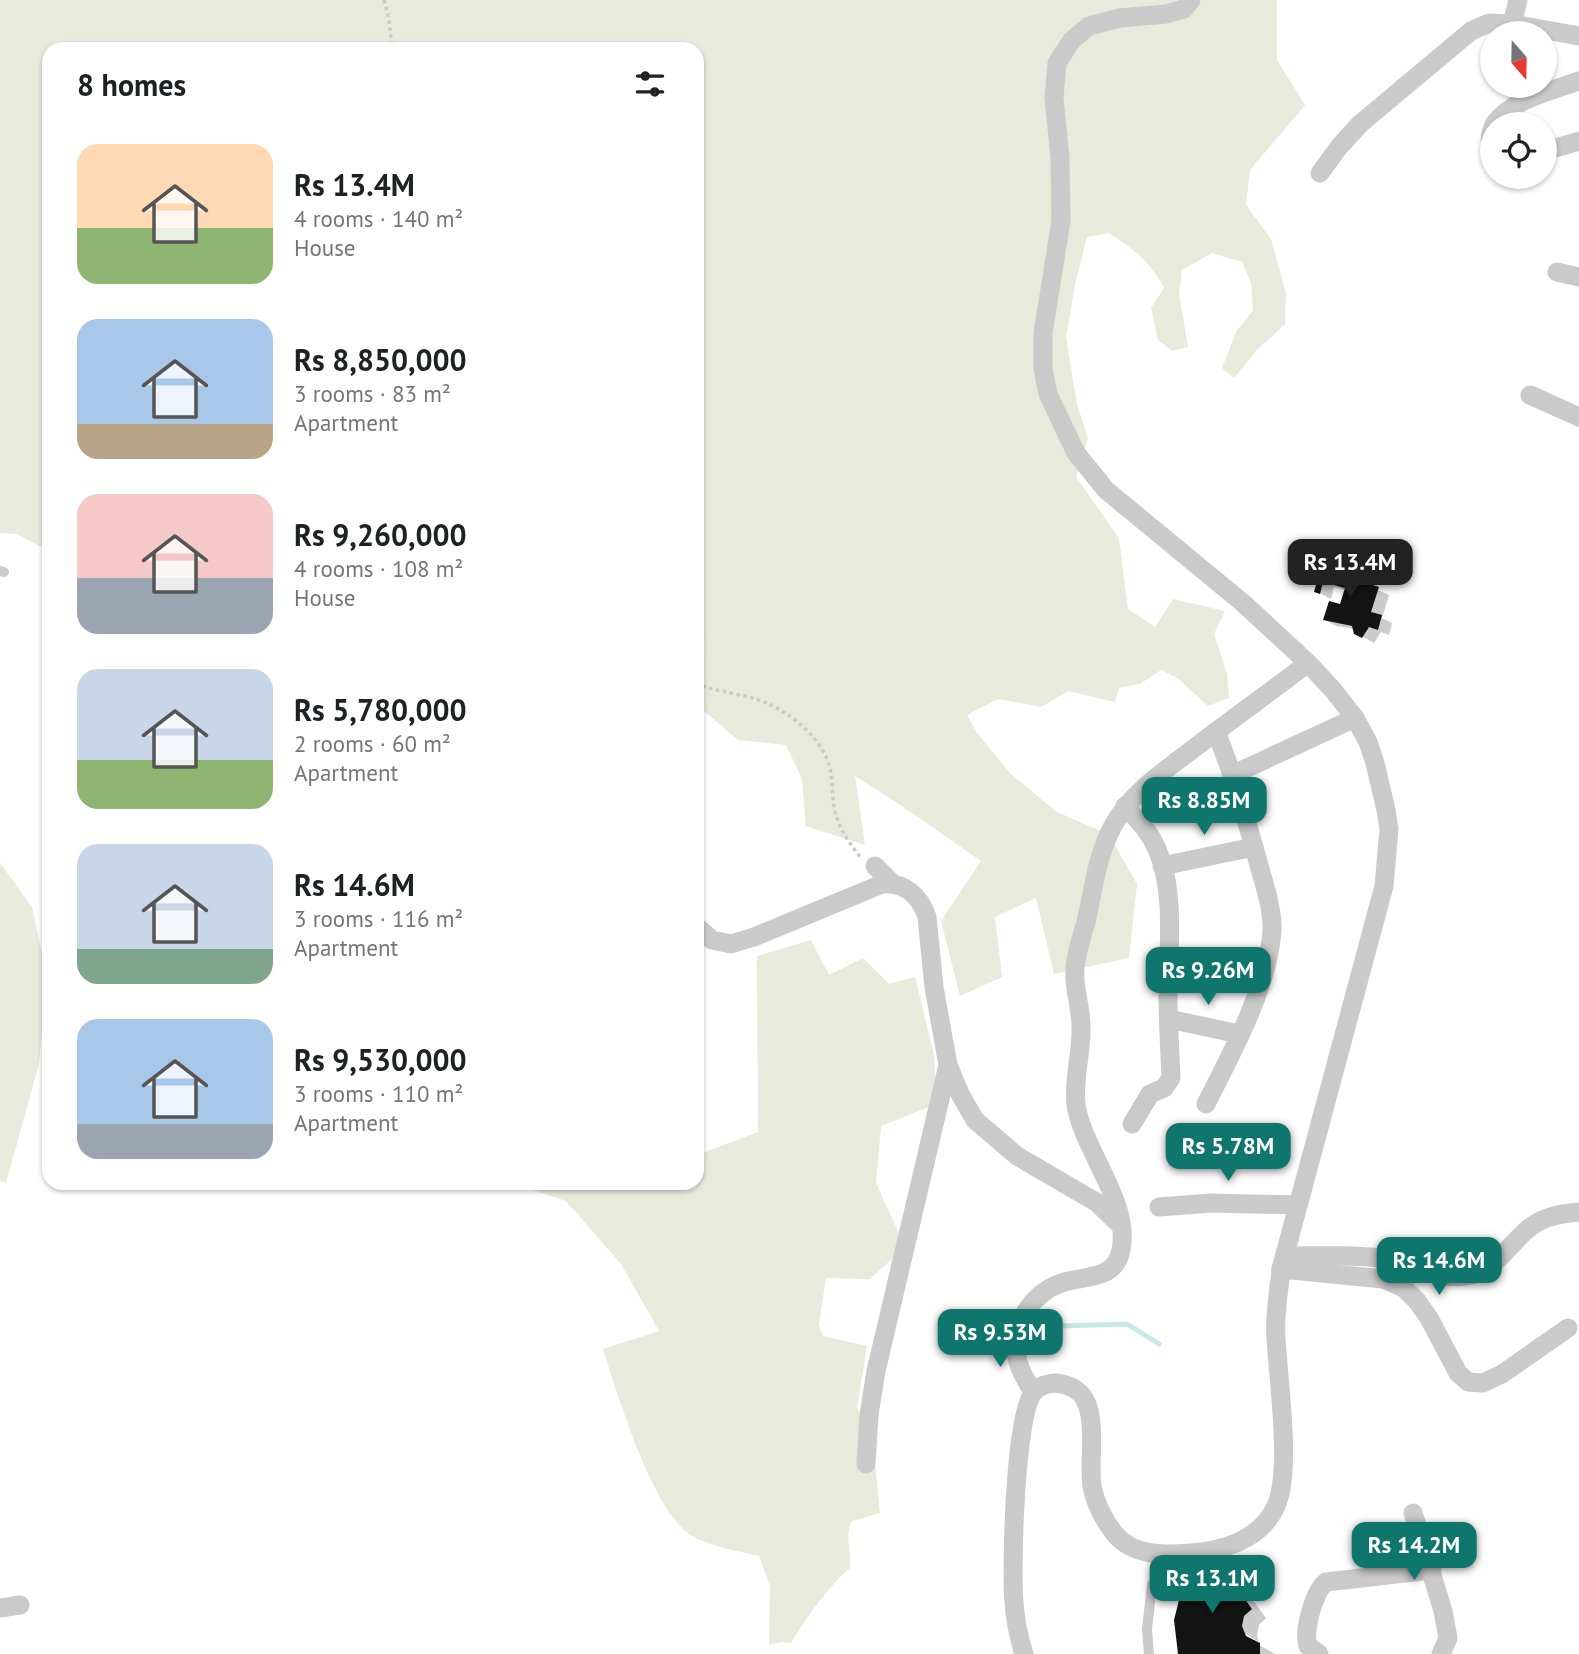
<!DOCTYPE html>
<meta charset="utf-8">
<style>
:root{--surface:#fff;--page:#f6f6f6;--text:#202124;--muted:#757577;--accent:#0f766e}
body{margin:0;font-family:"PT Sans",sans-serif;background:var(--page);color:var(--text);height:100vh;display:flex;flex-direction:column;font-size:26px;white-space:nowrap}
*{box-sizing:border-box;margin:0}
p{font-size:23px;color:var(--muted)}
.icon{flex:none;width:38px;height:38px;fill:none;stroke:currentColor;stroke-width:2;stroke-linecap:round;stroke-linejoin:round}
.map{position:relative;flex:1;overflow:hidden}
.side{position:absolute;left:42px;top:42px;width:662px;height:1148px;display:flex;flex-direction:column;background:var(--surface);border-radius:21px;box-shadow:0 2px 5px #0004}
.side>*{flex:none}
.needle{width:46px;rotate:160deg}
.fabs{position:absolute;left:1480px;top:21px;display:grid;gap:14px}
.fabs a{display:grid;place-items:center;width:77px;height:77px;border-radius:50%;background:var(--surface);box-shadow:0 2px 5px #0004;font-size:35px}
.price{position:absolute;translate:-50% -60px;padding:0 16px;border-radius:14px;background:var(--accent);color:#fff;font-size:23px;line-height:46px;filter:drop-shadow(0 2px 4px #0008)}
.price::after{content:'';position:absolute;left:50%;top:42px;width:21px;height:16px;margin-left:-10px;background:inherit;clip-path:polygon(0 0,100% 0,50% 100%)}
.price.selected{background:#222;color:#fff}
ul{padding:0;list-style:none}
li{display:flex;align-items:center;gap:21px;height:175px;padding:0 35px}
li span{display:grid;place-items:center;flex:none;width:196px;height:140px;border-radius:21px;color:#555}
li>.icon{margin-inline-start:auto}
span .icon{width:84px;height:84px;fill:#fffc;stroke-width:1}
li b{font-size:30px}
h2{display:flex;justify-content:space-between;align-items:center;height:84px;padding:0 35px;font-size:30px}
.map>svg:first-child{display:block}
.green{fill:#e8eadb}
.shadow{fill:#0003}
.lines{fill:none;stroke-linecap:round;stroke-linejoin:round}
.stream{stroke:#c7e7ea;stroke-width:5}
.building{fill:#141414}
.path{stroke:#cacaca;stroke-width:3.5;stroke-dasharray:3.5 3.5;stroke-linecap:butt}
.lane{stroke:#cacaca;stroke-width:10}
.street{stroke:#cacaca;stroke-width:19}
</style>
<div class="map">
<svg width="1579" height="1654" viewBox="0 0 1579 1654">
<rect width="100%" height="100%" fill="#fff"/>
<g class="green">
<path d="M0,0H1277V60L1305,105L1250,170L1246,205L1271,239L1286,293L1285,324L1258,349L1234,378L1222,368L1237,330L1253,311L1251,283L1242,262L1212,253L1182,270L1179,294L1188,347L1172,351L1158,340L1151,308L1164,288C1150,261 1134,250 1109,233L1087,237L1075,285L1066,337L1077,404L1088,438L1076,477L1119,538L1128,609L1155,627L1173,599L1225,611L1214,634L1227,674L1229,698L1208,706L1179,679L1161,670L1140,684L1119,688L1115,702L1068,691L1041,707L998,699L967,715L977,733L1010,773L1055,811L1109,835L1137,884L1129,958L1054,974L1036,898L995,917L1002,977L960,996L941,921L981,861L899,804L855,776L865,845L806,826L802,779L786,745L738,740L697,705V674C712,657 700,611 696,589V49H49V551L17,534L0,533Z"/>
<polygon points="0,863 32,907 47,976 39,1064 6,1183 0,1181"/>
<path d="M811,940L829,975L863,958L889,984L915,977L934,1055L937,1104L881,1126L876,1183L905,1247L870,1279L826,1278L819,1325L823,1336L867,1346L857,1408L872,1433L880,1513L852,1521C844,1535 852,1552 850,1568C826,1589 808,1615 791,1643L781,1642L769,1645L770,1586L759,1556C738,1551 712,1547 692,1536C653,1513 617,1393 603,1349L659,1331L621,1264L566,1201L512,1183H696L697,1153L700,1154L758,1132L757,956Z"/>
</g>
<g class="shadow">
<polygon points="1323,567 1346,572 1357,568 1369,575 1367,580 1372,583 1371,587 1389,595 1382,618 1392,623 1389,635 1381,632 1374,643 1356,633 1355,629 1336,626 1325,620 1341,606 1346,590 1334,587 1331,599 1316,591"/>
<polygon points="1216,1562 1231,1570 1266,1618 1259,1625 1257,1636 1259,1642 1239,1630 1237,1633 1275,1654 1180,1654 1209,1568"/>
</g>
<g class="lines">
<g class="stream">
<polyline points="1025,1327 1127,1324 1159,1344"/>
<polyline points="956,1330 1015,1327"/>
</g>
</g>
<g class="building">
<polygon points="1322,564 1345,570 1347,564 1358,567 1356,573 1362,575 1360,581 1379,587 1371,612 1382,615 1378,630 1369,627 1362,638 1354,634 1352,626 1323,620 1329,601 1340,604 1345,588 1323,582 1320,594 1314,592"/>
<polygon points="1216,1559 1252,1609 1244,1616 1242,1626 1246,1636 1260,1643 1260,1654 1178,1654 1174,1620 1180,1596 1192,1574 1202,1563 1207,1567"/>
</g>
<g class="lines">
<g class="path">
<polyline points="384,0 389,19 392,49"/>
<path d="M696,683C718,693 742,693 764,702C792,713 827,742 831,774C833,786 832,799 835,811C838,828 851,845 861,858"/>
</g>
<g class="lane">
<polyline points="0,571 4,572"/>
<polyline points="1149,1654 1147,1629 1152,1584"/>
</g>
<g class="street">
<polyline points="1512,24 1518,0"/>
<path d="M1494,124C1512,99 1552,91 1579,81"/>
<path d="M1493,127C1489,136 1489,144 1493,153"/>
<polyline points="1545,151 1579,141"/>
<polyline points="1320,173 1339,147 1360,124 1471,31 1489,23 1512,24 1579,36"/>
<polyline points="1557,272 1579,277"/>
<polyline points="1530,395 1579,417"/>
<polyline points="1234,774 1355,718"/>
<path d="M1125,806C1138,820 1150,832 1157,849C1176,892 1168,952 1168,998C1168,1024 1170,1051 1171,1078L1164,1088L1150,1094L1132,1124"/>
<polyline points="875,866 892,883"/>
<polyline points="1162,866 1254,847"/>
<path d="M696,926L712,940L731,944L754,937L882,884C905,882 920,896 927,917L934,987L948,1065L960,1094L975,1120L1017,1156L1096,1202L1118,1223"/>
<polyline points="1169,1019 1239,1034"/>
<path d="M1206,1104C1231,1054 1268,988 1272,931C1273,908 1263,881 1257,858C1245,815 1233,773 1216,732"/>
<polyline points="1159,1207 1211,1203 1298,1205"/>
<path d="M1285,1256C1318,1256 1354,1254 1387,1259C1413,1264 1444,1283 1471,1275C1502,1267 1514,1233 1542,1220C1553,1215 1567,1213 1579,1212"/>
<polyline points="1281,1269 1383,1279 1404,1288 1417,1301 1429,1318 1458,1373 1468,1382 1483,1383 1502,1374 1568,1328"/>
<path d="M1033,1392C1026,1380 1018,1368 1016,1353C1012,1323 1033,1293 1061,1283C1085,1275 1115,1281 1121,1250C1131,1203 1083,1150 1076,1105C1073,1079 1082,1052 1081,1026C1081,1006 1073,988 1075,968C1076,953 1082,936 1086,922C1094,887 1098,846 1119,816C1138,788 1167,769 1193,749C1231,720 1270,692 1308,663"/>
<polyline points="866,1464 869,1415 876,1371 948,1065"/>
<polyline points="1413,1513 1443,1611 1448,1638 1441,1654"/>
<polyline points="0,1608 20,1605"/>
<path d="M1024,1654C1019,1638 1015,1619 1014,1602C1011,1568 1015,1416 1033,1393C1038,1386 1048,1383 1056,1383C1065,1384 1074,1387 1080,1393C1099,1412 1088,1460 1092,1486C1095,1502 1104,1520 1114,1533C1133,1557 1165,1555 1192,1553C1225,1550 1261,1539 1276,1506C1292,1471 1278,1379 1276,1338C1274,1316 1279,1292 1281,1269L1384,886L1389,829L1386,810L1375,763L1368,742L1355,718L1333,690L1308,663L1243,603L1106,490L1076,453L1048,394L1043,369V333L1061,221L1060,158L1054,98L1057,63L1072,40L1089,26L1120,18L1166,14L1184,9L1191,0"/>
<path d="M1319,1654L1308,1646C1303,1631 1314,1591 1326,1582L1432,1570"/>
</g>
</g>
</svg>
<div class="fabs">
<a><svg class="needle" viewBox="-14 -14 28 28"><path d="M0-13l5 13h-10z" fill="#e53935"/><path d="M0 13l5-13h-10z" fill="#757577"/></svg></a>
<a><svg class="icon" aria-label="locate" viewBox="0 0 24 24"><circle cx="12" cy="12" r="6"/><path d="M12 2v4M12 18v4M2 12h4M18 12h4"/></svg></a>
</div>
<b class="price selected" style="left:1350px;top:599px">Rs 13.4M</b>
<b class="price" style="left:1204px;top:837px">Rs 8.85M</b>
<b class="price" style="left:1208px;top:1007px">Rs 9.26M</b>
<b class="price" style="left:1228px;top:1183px">Rs 5.78M</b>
<b class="price" style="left:1439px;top:1297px">Rs 14.6M</b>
<b class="price" style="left:1000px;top:1369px">Rs 9.53M</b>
<b class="price" style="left:1414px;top:1582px">Rs 14.2M</b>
<b class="price" style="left:1212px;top:1615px">Rs 13.1M</b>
<section class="side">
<h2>8 homes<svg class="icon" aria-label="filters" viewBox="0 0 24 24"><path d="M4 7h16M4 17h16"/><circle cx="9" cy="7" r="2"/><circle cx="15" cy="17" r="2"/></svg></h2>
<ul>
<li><span style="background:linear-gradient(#ffd9b3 60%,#8fb573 0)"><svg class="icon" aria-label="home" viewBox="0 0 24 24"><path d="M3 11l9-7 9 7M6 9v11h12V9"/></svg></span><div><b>Rs 13.4M</b><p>4 rooms · 140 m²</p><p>House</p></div></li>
<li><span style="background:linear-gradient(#a9c7e8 75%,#b9a48a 0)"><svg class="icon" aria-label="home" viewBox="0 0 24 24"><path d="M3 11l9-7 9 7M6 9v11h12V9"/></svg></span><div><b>Rs 8,850,000</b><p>3 rooms · 83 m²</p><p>Apartment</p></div></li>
<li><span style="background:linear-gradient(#f6c9c9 60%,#9aa5b1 0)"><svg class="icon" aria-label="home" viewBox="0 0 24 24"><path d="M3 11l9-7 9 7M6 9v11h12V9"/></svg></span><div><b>Rs 9,260,000</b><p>4 rooms · 108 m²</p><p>House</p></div></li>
<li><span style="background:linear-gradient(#c9d6e8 65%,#8fb573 0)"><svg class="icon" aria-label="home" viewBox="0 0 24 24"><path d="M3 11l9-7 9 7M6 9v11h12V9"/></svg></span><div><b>Rs 5,780,000</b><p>2 rooms · 60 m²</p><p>Apartment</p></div></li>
<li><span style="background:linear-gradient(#c9d6e8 75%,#7fa58c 0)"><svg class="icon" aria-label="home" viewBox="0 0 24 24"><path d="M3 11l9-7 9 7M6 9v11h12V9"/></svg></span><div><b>Rs 14.6M</b><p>3 rooms · 116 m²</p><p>Apartment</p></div></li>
<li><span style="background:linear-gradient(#a9c7e8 75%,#9aa5b1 0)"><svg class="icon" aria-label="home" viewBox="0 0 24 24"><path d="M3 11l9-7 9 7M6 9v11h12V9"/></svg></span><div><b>Rs 9,530,000</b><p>3 rooms · 110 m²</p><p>Apartment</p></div></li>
</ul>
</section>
</div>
